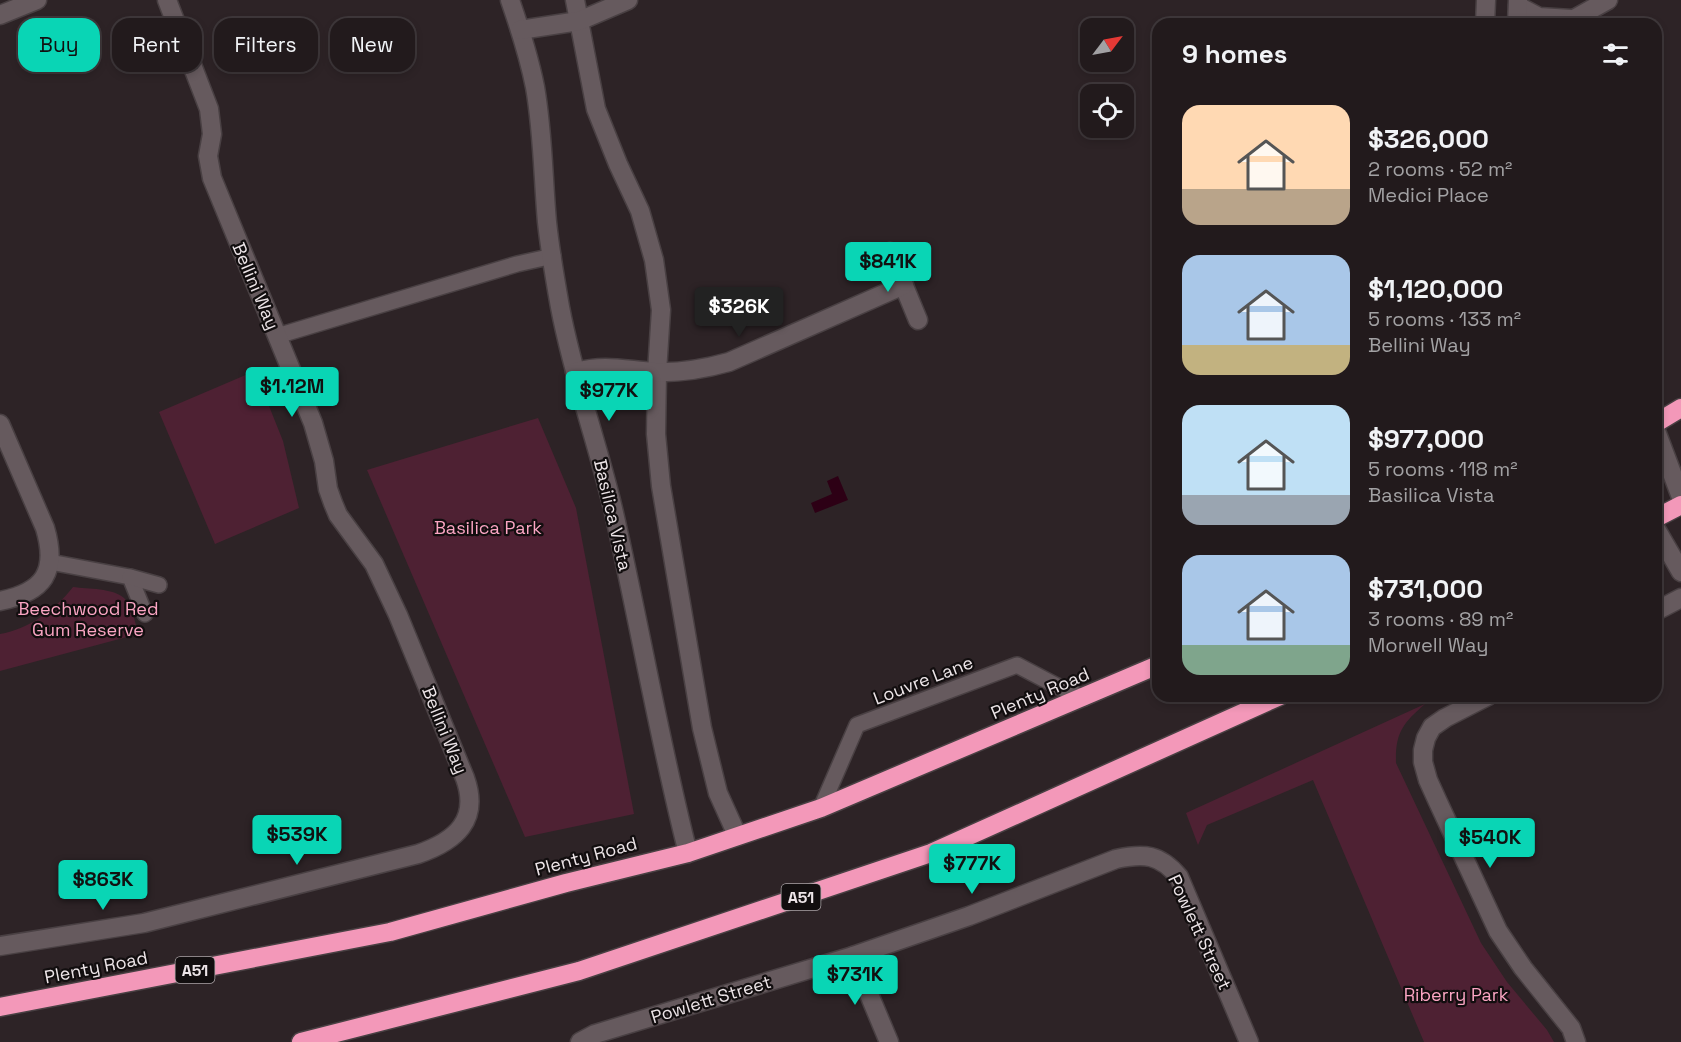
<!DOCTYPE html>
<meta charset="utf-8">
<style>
:root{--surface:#221a1c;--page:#2a2325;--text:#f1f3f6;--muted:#a2a1a3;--line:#3f383b;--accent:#09d5b5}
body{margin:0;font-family:"Space Grotesk",sans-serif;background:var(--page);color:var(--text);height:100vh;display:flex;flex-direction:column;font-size:22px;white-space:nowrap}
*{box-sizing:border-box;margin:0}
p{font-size:20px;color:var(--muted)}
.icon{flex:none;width:33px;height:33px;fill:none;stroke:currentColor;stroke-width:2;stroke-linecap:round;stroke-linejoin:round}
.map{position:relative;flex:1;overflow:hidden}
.side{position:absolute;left:1152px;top:18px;width:510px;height:684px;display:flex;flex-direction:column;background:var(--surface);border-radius:18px;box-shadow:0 3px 9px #0003,0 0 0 2px var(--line)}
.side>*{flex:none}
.guide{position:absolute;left:18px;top:18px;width:570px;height:54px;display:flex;gap:12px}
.needle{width:39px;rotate:58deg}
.buttons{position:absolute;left:1080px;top:18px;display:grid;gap:12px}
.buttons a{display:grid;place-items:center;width:54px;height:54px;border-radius:12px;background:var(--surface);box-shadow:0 3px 9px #0003,0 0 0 2px var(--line);font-size:30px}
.price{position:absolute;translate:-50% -51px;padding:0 14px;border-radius:6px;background:var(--accent);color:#111;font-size:20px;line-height:39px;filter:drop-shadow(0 2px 3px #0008)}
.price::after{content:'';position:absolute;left:50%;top:36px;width:18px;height:14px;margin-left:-9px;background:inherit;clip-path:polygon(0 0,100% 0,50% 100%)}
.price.selected{background:#222;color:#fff}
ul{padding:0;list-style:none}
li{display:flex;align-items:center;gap:18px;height:150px;padding:0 30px}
li span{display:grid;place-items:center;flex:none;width:168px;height:120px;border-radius:18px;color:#555}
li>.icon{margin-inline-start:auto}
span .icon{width:72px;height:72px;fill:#fffc;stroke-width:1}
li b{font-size:26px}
h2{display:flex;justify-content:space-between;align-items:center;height:72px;padding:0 30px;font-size:26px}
.pill{padding:0 21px;border-radius:18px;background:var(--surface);box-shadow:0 3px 9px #0003,0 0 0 2px var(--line);font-size:21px;line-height:54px}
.pill.selected{background:var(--accent);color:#111}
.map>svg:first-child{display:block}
.green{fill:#4e2133}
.water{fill:#2d0015}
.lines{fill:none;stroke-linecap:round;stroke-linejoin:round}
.lane-casing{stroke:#494043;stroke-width:18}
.street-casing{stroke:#494043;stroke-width:21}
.secondary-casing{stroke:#494043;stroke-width:21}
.highway-casing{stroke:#494043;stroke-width:21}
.lane{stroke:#665a5e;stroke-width:15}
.street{stroke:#665a5e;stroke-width:18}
.secondary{stroke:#665a5e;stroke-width:18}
.highway{stroke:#f398b9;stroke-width:18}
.labels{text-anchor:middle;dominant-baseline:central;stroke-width:4.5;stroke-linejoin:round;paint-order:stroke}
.shield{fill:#120e0f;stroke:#aba4a7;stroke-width:1.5}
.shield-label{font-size:16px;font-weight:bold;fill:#ede5e8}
.street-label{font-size:18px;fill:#ede5e8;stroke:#120e0f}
.park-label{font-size:18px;fill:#fba5c3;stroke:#120e0f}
</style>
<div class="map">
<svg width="1681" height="1042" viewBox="0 0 1681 1042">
<rect width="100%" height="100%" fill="#2d2326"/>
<g class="green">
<polygon points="255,371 283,441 299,508 215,544 159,412"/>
<polygon points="538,418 576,508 634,814 525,837 367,470"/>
<path d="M73,587C88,589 113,588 124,598C133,606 135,623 138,634L0,671V634C29,629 55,610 73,587Z"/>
<path d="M1425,704C1403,723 1395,733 1396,763L1481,943L1507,982L1547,1030L1554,1042H1424L1313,780L1207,825L1198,845L1186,813Z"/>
</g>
<polygon class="water" points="838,476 848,500 815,513 811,503 832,494 827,481"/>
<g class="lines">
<defs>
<g id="lane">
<polyline points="277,336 517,264 553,256"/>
<polyline points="50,562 130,577 145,614"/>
<polyline points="130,577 159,585"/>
<polyline points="821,808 857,725 1017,665 1055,685 1084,698"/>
</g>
<g id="street">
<path d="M510,0C520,29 529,57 535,87C543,132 543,177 547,222C550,250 555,279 560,307C573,377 598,444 614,513C640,626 659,740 688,853"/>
<polyline points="575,0 596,109 618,164 640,211 654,260 661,310 657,372 656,434 661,486 702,728 718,793 737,835"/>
<polyline points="1518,6 1539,17 1571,19"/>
<polyline points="0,15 37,0"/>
<polyline points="1565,24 1608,0"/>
<polyline points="520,30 579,21 628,0"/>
<polyline points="890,252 918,320"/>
<path d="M575,372C606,364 624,370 655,372C680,373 704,369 729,362L904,285"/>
<path d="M0,424L45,528C58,572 44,592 0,601"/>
<polyline points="1656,529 1681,572"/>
<polyline points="1656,611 1681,598"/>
<polyline points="1488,696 1445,718 1432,727 1426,738 1423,750 1423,762 1428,780 1438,802 1498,931 1523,968 1571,1028 1576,1042"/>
<path d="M0,946L144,923L418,854C456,841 480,820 465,778L398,615L374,564L338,515L333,503L328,489L324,461L313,423L212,178L208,156L212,134L209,109L167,0"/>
<polyline points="853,956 889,1042"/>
<path d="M580,1042L595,1034L853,956L969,916L1116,859C1144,853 1160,854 1179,877L1249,1042"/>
</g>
<g id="secondary">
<polyline points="1485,24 1486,0"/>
<polyline points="1517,24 1518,0"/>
<polyline points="1656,431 1681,497"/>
</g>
<g id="highway">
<polyline points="1656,423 1681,408"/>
<polyline points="1656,518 1681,505"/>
<polyline points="0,1007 390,932 566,883 688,853 821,808 1158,665"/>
<polyline points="301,1042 579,971 931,853 1280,696"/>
</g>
</defs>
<use href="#lane" class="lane-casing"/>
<use href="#street" class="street-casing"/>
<use href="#secondary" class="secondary-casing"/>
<use href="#highway" class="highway-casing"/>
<use href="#lane" class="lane"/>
<use href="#street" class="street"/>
<use href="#secondary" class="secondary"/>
<use href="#highway" class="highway"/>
</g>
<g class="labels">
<g class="shield">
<rect x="781.5" y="884" width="39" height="26" rx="4.5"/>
<rect x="175.5" y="957" width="39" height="26" rx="4.5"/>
</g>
<g class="shield-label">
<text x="801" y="897">A51</text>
<text x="195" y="970">A51</text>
</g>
<g class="street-label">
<text transform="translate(256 286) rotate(67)">Bellini Way</text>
<text transform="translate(613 515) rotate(77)">Basilica Vista</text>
<text transform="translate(923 680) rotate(-21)">Louvre Lane</text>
<text transform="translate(1040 693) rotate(-23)">Plenty Road</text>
<text transform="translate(445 730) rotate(68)">Bellini Way</text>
<text transform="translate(586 856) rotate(-15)">Plenty Road</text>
<text transform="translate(1200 932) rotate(65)">Powlett Street</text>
<text transform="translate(96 967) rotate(-11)">Plenty Road</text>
<text transform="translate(711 999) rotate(-17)">Powlett Street</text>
</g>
<g class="park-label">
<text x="488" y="527">Basilica Park</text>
<text x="88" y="608">Beechwood Red<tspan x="88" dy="21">Gum Reserve</tspan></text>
<text x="1456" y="994">Riberry Park</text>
</g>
</g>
</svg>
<div class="buttons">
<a><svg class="needle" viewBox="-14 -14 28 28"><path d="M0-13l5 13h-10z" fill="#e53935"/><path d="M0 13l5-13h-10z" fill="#a2a1a3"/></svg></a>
<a><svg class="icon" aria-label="locate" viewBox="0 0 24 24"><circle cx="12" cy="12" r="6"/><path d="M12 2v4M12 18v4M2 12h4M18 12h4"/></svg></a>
</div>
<b class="price" style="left:888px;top:293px">$841K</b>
<b class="price selected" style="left:739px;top:338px">$326K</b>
<b class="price" style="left:292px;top:418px">$1.12M</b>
<b class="price" style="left:609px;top:422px">$977K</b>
<b class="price" style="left:297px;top:866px">$539K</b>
<b class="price" style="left:1490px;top:869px">$540K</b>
<b class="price" style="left:972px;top:895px">$777K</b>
<b class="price" style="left:103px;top:911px">$863K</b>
<b class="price" style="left:855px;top:1006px">$731K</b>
<div class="guide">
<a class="pill selected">Buy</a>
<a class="pill">Rent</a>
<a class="pill">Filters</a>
<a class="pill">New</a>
</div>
<section class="side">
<h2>9 homes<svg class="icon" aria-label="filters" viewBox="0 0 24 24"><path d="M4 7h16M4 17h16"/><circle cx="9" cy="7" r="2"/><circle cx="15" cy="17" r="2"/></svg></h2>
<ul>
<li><span style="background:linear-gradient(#ffd9b3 70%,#b9a48a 0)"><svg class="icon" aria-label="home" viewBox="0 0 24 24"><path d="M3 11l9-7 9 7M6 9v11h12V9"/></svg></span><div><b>$326,000</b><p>2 rooms · 52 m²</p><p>Medici Place</p></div></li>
<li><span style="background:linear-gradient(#a9c7e8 75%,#c2b280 0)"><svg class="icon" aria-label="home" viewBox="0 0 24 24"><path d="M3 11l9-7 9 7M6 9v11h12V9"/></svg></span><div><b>$1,120,000</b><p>5 rooms · 133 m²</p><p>Bellini Way</p></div></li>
<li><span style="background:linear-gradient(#bfe0f5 75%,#9aa5b1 0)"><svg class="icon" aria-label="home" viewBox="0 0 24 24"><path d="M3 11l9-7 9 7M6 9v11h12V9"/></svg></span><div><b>$977,000</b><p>5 rooms · 118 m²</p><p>Basilica Vista</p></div></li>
<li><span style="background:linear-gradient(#a9c7e8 75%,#7fa58c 0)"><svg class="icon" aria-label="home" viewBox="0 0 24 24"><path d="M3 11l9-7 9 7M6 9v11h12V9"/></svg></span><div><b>$731,000</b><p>3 rooms · 89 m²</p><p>Morwell Way</p></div></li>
</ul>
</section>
</div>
